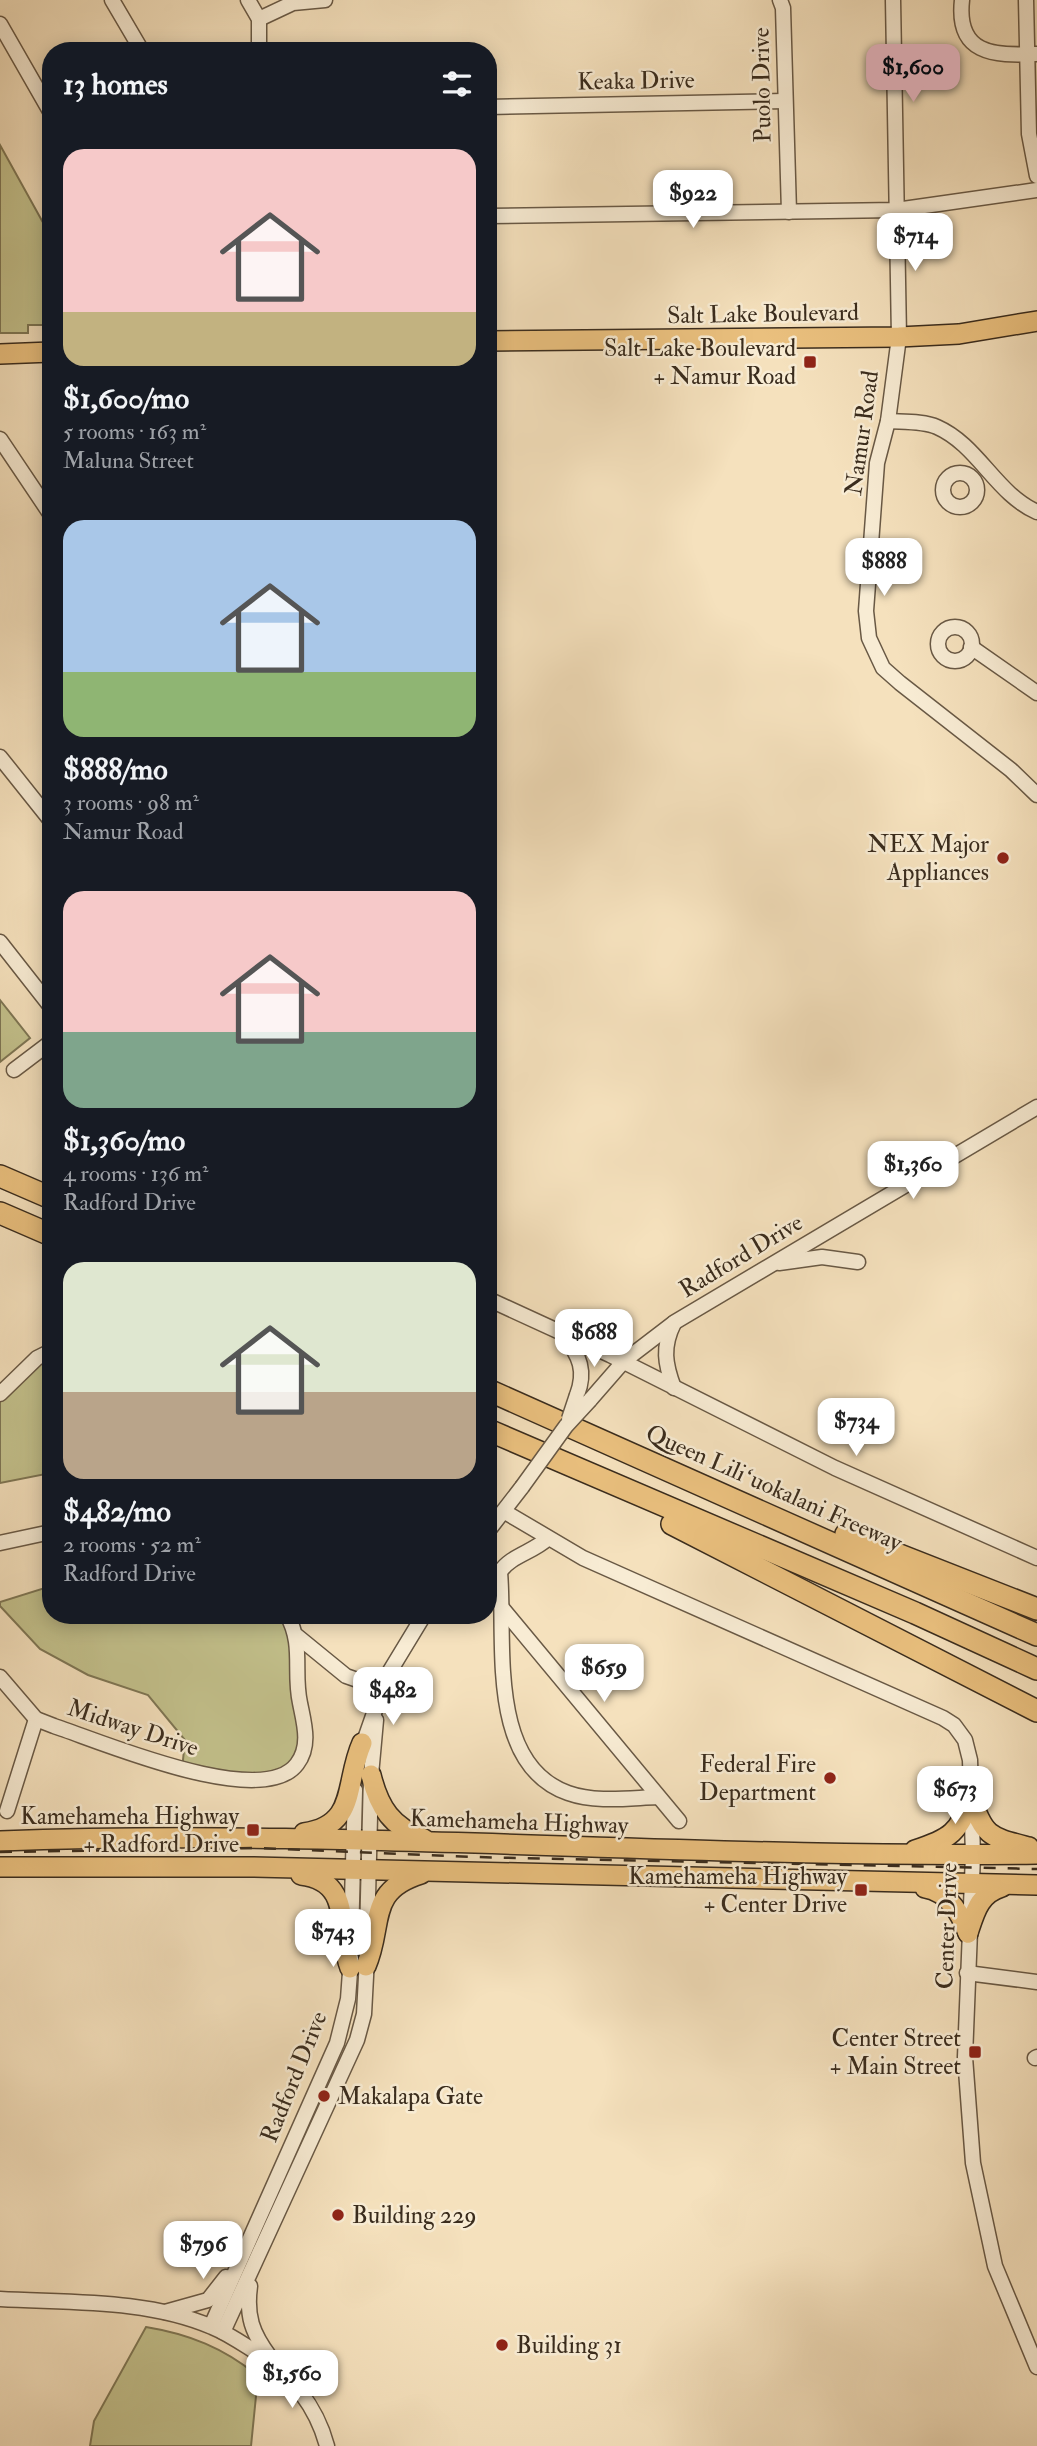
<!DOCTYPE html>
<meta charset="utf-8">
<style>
:root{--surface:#171b24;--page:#20242c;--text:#f1f3f6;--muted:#9ea1a6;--accent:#c59692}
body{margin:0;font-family:"IM FELL Double Pica",serif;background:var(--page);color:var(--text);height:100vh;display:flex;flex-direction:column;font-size:26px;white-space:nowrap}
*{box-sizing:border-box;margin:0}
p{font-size:23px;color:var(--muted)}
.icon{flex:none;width:38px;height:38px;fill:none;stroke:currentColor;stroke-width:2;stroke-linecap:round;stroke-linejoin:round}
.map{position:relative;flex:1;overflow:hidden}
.panel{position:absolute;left:42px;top:42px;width:455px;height:1582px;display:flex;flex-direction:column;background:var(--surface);border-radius:28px;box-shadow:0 4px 18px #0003}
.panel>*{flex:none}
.price{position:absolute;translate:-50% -60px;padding:0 16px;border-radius:14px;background:#fff;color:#222;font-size:23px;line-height:46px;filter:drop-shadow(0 2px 4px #0008)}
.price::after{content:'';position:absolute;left:50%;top:42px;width:21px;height:16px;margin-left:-10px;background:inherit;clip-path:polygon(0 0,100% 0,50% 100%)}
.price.active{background:var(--accent);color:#111}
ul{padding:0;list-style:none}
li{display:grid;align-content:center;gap:14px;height:371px;padding:0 21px}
li span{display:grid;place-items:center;height:217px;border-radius:21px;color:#555}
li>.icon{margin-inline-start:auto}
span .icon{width:126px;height:126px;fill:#fffc;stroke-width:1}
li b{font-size:30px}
h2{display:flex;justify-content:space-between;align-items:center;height:84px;padding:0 21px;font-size:30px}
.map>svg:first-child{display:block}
.green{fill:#c3c18c;stroke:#7e7654;stroke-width:2}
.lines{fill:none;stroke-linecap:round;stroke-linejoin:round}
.minor-casing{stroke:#695945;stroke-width:17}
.major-casing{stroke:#3a2c1d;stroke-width:22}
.highway-casing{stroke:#3a2c1d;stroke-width:24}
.minor{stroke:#f8ecd4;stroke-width:14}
.major{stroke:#eac07e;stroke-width:19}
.highway{stroke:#eac07e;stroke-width:21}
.rail{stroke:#3a2c1d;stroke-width:2.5;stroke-dasharray:12 12;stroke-linecap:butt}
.minor-bridge-casing{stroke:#695945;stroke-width:17;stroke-linecap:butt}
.minor-bridge{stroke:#f8ecd4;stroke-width:14}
.poi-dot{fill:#8f2418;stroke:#f8ecd4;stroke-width:2.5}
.labels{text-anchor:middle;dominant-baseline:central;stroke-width:5;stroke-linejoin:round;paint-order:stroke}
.street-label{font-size:24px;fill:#3a2c1d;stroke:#f8ecd4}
.poi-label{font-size:24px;fill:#3a2c1d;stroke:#f8ecd4;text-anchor:end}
</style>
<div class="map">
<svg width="1037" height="2446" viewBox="0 0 1037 2446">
<rect width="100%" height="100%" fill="#f5e1bd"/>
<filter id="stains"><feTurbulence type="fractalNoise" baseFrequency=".00286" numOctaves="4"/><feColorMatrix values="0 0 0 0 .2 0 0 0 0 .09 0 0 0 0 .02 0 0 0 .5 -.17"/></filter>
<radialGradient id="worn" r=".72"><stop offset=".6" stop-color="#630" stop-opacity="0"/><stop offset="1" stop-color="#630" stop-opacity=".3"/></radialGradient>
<g class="green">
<polygon points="0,145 51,237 51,330 44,330 43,325 28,325 28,333 0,333"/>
<polygon points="0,1000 30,1038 0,1062"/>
<polygon points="51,1351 51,1473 0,1483 0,1394"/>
<polygon points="51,1586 51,1615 287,1615 306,1741 281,1776 182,1770 185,1740 148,1695 88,1675 40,1649 0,1606 0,1602"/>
<path d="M146,2327C189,2334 224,2348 258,2376L251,2446H90L94,2421Z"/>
</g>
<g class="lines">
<defs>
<g id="minor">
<polyline points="112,0 142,51"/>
<polyline points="248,0 259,19 259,51"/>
<polyline points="780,0 783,8 789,212"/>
<polyline points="893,0 899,337 888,421 877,463 866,611 869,638 883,668 900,683 1011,770 1037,795"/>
<path d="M962,0C956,54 993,56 1036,54"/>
<polyline points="1026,0 1029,134 1037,176"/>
<polyline points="259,19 293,3 325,0"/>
<polyline points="0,24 51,113"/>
<polyline points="488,107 784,101"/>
<polyline points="488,216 896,210 1037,190"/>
<path d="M888,421C903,422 924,421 937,427C978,445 996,494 1037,512"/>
<polyline points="0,439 51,515"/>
<circle cx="960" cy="490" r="17"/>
<circle cx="955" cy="644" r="17"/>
<polyline points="971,647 1037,693"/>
<polyline points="0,757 51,821"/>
<polyline points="0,942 51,1007"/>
<polyline points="14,1070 51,1042"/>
<polyline points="779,1263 822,1257 858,1262"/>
<polyline points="488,1299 610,1355 835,1468 1037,1558"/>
<path d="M564,1337C580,1355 586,1372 577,1395"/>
<path d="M674,1388C665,1364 662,1347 674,1323"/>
<polyline points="0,1394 37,1358 51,1351"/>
<polyline points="590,1400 624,1361 675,1322 1037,1107"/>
<polyline points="505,1512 583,1558 943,1718 954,1725 965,1740 970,1760 973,1855 965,2057 973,2163 995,2266 1037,2367"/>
<polyline points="488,1531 522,1487"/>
<path d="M547,1539C533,1552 510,1556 500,1572C506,1640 486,1764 568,1793C596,1803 629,1798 658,1797"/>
<polyline points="0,1543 51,1532"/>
<polyline points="502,1608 679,1821"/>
<polyline points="297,1636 346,1676 383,1689"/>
<path d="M0,1677L36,1719L54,1726C100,1741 262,1811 297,1764C311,1746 304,1723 300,1703C293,1672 304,1645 287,1615"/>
<polyline points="360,1753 387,1676 424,1615"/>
<polyline points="7,1811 36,1719"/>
<polyline points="351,1938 355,1790"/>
<polyline points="367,1938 371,1775 376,1720"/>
<polyline points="967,1973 1037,1982"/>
<polyline points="1035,2058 1037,2057"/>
<path d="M250,2286C246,2316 252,2333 270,2357"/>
<path d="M0,2299C69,2303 147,2299 212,2327C227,2333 240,2342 254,2351C289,2373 316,2405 327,2446"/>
<polyline points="165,2312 208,2300 226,2277"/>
<polyline points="211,2326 337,2043 348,1999 351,1958"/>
<polyline points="223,2332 357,2040 364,2014 367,1958"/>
</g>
<g id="major">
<polyline points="488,341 899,337 959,334 1037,321"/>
<polyline points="0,354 51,352"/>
<path d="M371,1775C379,1808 392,1827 424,1839"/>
<path d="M971,1797C984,1837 990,1837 1029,1847"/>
<path d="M304,1833C358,1825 344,1783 362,1743"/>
<path d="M0,1841C346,1828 691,1859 1037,1854"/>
<path d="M915,1850C950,1839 960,1832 971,1797"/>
<polyline points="0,1867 252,1867 1037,1885"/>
<path d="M301,1875C355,1881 336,1933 350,1968"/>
<path d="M925,1888C948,1892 960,1912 968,1933"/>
<path d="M968,1933C975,1912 979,1894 1002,1887"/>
<path d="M366,1966C384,1925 366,1891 421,1874"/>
</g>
<g id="highway">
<polyline points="0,1176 51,1198"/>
<polyline points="0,1213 51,1235"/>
<polyline points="488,1390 1037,1635"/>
<polyline points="488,1430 915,1613 1037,1669"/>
<polyline points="672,1524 1037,1711"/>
<polyline points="846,1534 1037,1609"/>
</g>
</defs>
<use href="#minor" class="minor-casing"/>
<use href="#major" class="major-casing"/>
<use href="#highway" class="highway-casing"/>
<use href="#minor" class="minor"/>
<use href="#major" class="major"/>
<use href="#highway" class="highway"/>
<polyline class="rail" points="0,1852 259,1848 474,1857 1037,1869"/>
<defs>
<g id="minor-bridge">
<polyline points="569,1419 577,1395"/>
<polyline points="522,1487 566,1426 590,1400"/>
</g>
</defs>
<use href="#minor-bridge" class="minor-bridge-casing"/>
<use href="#minor-bridge" class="minor-bridge"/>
</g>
<g class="poi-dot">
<rect x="803" y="355" width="14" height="14" rx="3.5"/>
<circle cx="1003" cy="858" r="7"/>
<circle cx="830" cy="1778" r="7"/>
<rect x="246" y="1823" width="14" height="14" rx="3.5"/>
<rect x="854" y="1883" width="14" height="14" rx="3.5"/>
<rect x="968" y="2045" width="14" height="14" rx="3.5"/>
<circle cx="324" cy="2096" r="7"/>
<circle cx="338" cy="2215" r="7"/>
<circle cx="502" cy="2345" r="7"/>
</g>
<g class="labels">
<g class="street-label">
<text transform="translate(636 81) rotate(-1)">Keaka Drive</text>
<text transform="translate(762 85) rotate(-91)">Puolo Drive</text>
<text transform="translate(763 314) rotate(-1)">Salt Lake Boulevard</text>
<text transform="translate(862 433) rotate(-82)">Namur Road</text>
<text transform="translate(741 1256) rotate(-31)">Radford Drive</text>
<text transform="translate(774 1488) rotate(24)">Queen Liliʻuokalani Freeway</text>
<text transform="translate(133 1728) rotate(18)">Midway Drive</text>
<text transform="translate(519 1822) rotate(2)">Kamehameha Highway</text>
<text transform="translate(947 1926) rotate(-88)">Center Drive</text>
<text transform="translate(294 2077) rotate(-68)">Radford Drive</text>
</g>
<g class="poi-label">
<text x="796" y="348">Salt Lake Boulevard<tspan x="796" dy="28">+ Namur Road</tspan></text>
<text x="989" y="844">NEX Major<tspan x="989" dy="28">Appliances</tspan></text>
<text x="816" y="1764">Federal Fire<tspan x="816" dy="28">Department</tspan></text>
<text x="239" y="1816">Kamehameha Highway<tspan x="239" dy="28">+ Radford Drive</tspan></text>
<text x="847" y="1876">Kamehameha Highway<tspan x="847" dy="28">+ Center Drive</tspan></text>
<text x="961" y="2038">Center Street<tspan x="961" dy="28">+ Main Street</tspan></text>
<text x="338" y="2096" text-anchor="start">Makalapa Gate</text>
<text x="352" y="2215" text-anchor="start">Building 229</text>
<text x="516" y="2345" text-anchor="start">Building 31</text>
</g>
</g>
<rect width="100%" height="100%" filter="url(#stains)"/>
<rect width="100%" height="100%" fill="url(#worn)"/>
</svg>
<b class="price active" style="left:913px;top:104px">$1,600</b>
<b class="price" style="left:693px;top:230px">$922</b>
<b class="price" style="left:915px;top:273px">$714</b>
<b class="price" style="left:884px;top:598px">$888</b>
<b class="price" style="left:913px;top:1201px">$1,360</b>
<b class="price" style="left:594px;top:1369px">$688</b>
<b class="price" style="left:856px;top:1458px">$734</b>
<b class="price" style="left:604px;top:1704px">$659</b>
<b class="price" style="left:393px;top:1727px">$482</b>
<b class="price" style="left:955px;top:1826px">$673</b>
<b class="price" style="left:333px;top:1969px">$743</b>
<b class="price" style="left:203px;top:2281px">$796</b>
<b class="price" style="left:292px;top:2410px">$1,560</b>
<section class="panel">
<h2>13 homes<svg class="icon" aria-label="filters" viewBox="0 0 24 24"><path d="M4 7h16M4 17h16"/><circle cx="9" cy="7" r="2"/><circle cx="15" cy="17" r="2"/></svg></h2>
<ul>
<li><span style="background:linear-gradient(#f6c9c9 75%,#c2b280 0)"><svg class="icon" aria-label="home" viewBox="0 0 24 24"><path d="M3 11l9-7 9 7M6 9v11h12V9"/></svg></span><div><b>$1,600/mo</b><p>5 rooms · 163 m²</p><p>Maluna Street</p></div></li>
<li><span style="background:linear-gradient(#a9c7e8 70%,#8fb573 0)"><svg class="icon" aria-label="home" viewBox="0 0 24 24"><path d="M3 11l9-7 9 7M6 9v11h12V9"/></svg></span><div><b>$888/mo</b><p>3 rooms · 98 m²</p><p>Namur Road</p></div></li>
<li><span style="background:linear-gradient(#f6c9c9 65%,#7fa58c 0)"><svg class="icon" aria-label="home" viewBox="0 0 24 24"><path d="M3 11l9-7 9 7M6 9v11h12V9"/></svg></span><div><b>$1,360/mo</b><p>4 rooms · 136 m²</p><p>Radford Drive</p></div></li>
<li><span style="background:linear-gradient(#dfe7d0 60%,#b9a48a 0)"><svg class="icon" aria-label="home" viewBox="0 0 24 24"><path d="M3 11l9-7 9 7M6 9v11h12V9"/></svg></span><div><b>$482/mo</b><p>2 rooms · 52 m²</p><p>Radford Drive</p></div></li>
</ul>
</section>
</div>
